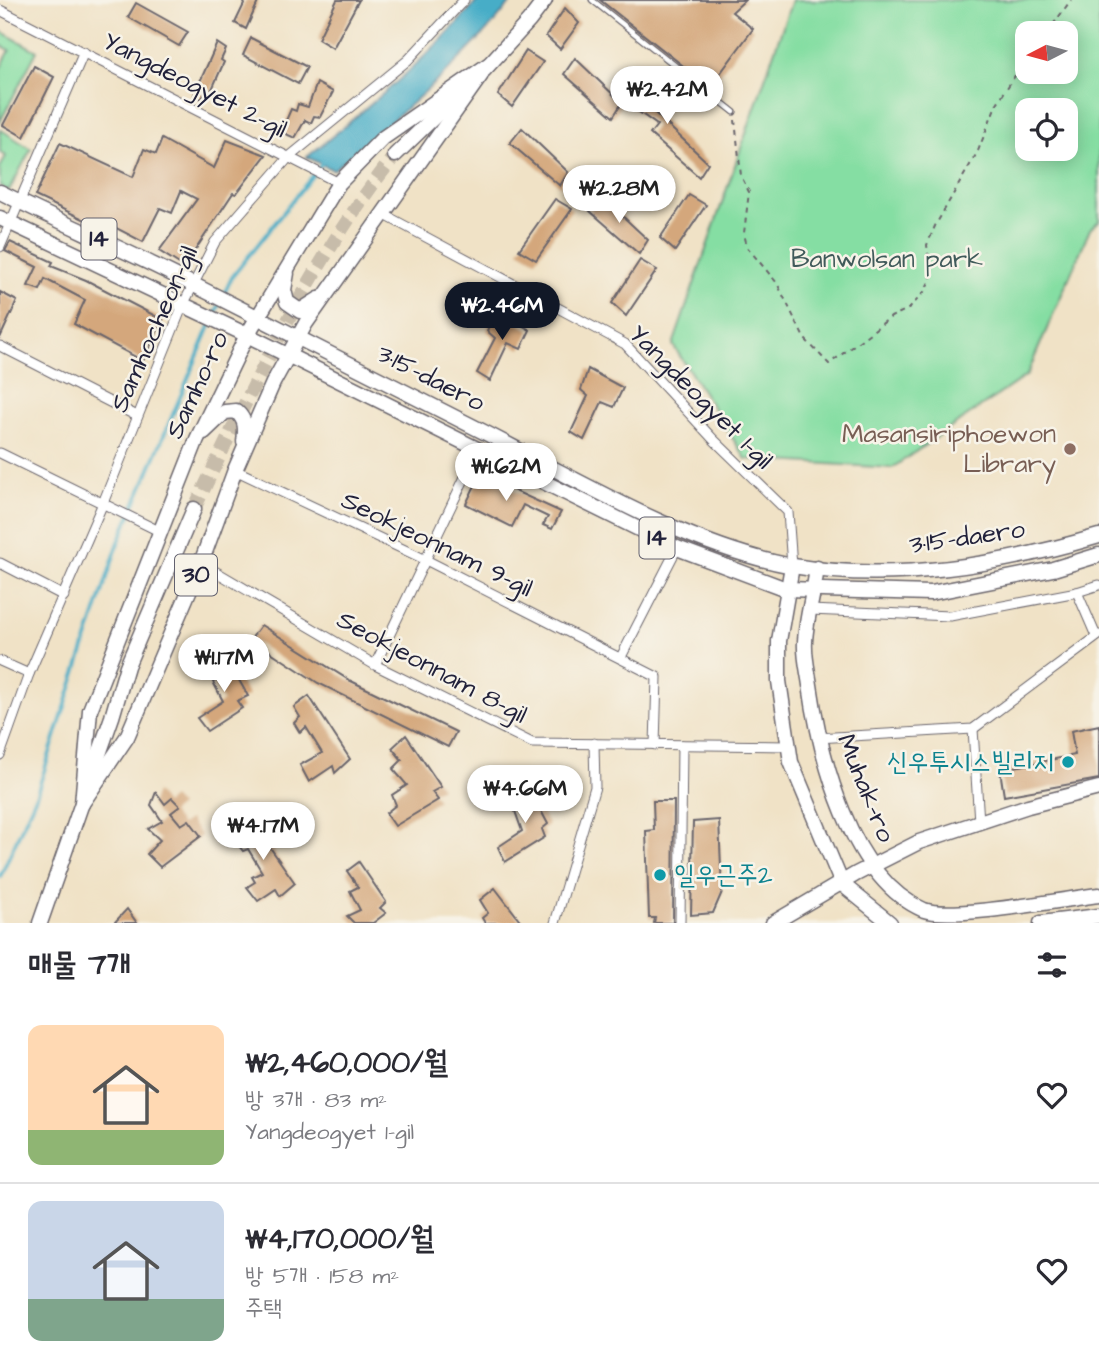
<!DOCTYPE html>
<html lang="ko">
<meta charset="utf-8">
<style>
:root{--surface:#fff;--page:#f2f2f3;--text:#2b2b33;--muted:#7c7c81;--line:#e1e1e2;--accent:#111827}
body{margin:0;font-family:"Architects Daughter","Poor Story",sans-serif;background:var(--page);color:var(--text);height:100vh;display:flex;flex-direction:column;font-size:26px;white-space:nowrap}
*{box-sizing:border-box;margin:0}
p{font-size:23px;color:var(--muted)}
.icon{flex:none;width:38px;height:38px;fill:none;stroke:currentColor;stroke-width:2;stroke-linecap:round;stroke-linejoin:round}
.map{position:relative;height:923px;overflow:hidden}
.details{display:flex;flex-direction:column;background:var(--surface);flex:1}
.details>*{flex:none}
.needle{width:46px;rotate:264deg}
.buttons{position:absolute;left:1015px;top:21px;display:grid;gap:14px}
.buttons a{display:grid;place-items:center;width:63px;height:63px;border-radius:14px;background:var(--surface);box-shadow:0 4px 18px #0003;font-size:35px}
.price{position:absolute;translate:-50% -60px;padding:0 16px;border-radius:24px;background:#fff;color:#222;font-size:23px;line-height:46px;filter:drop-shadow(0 2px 4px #0008)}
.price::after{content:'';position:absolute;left:50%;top:42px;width:21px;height:16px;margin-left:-10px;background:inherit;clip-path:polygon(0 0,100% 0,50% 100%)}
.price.selected{background:var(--accent);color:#fff}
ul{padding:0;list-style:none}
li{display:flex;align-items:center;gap:21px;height:175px;padding:0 28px}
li+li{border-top:2px solid var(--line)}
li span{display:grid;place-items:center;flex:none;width:196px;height:140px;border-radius:14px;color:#555}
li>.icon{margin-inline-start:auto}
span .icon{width:84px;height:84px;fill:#fffc;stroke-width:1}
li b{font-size:30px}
h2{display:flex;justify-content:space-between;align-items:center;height:84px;padding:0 28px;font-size:30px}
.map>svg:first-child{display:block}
.green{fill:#85dea3;stroke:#54806f;stroke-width:2;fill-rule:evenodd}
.water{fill:#47adc7;stroke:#346881;stroke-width:2}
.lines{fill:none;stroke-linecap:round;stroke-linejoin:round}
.stream{stroke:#47adc7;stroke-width:3.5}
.building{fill:#d4a77c}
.primary-tunnel{stroke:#c7bcaa;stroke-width:14;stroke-dasharray:14 7;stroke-linecap:butt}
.service-casing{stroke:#6a656c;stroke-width:7}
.minor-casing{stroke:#6a656c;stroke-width:11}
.primary-casing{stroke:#6a656c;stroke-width:17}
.path{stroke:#6a656c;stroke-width:2;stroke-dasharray:5 5;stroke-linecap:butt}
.service{stroke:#fff;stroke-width:4.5}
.minor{stroke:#fff;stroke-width:9}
.primary{stroke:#fff;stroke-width:14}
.education-dot{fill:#8d6e63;stroke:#f7f3e8;stroke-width:2.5}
.culture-dot{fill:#0f9aa8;stroke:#f7f3e8;stroke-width:2.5}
.labels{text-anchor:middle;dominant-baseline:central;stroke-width:5;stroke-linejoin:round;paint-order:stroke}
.shield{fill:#f7f3e8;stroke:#62616f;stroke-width:2}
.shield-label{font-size:24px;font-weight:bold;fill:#22223b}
.street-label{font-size:26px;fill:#22223b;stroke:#f7f3e8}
.park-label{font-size:26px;fill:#405a5a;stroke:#f7f3e8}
.education-label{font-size:26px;fill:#785e54;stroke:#f7f3e8;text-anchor:end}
.culture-label{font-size:26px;fill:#0d838f;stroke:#f7f3e8;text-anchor:end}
</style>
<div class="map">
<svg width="1099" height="923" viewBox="0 0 1099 923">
<rect width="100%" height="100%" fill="#f7f3e8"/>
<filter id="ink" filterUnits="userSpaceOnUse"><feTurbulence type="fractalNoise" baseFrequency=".0143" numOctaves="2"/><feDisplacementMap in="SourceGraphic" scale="14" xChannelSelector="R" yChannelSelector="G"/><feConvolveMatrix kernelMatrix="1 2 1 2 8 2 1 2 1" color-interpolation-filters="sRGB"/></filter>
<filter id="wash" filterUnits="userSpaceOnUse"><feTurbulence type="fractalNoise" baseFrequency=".00686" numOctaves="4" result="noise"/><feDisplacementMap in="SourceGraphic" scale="28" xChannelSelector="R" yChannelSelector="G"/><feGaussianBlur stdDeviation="1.57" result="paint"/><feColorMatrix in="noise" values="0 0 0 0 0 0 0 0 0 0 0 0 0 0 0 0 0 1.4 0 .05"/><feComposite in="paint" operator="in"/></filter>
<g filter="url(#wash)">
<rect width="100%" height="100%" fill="#f0e2c6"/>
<g class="green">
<path d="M792,0H1099V221L1090,229L1027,375L892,468L746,459L673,345ZM1066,33V72H1027V33ZM1066,110V149H1027V110Z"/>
<polygon points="0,31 37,51 0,122 0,69 10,50 0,45"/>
<polygon points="0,129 31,149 9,191 0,186 0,168 6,156 0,153"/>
</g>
<path class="water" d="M478,0H513C461,65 397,117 333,170L307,157C368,107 427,60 478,0Z"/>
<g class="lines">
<g class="stream">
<polyline points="224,294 232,277 324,161"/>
<polyline points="214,317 221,301"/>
<polyline points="0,877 36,796 118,544 211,324"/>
</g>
</g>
<g id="blocks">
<g class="building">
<polygon points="246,0 259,0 246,29 235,23"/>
<polygon points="337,0 359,0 333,48 318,39"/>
<polygon points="600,0 745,0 732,12 753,29 710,87"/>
<polygon points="136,3 188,32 179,46 128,17"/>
<polygon points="565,8 579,23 560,49 546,36"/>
<polygon points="251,38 307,67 298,84 243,55"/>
<polygon points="217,43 226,49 221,60 224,62 210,94 206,91 202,99 194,95"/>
<polygon points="526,51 543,62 512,107 498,95"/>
<polygon points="575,58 622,103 613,117 564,74"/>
<polygon points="34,66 54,77 24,137 3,125"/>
<polygon points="655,75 672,85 654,112 708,163 699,177 650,134 657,125 632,107"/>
<polygon points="317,83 333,92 320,117 314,116 311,123 305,120 295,138 281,132 291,109 296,111 298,104 308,107"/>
<polygon points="522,128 568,172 560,186 510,143"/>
<polygon points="162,139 214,168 227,140 266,155 236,194 233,193 184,267 159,251 197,199 181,191 172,213 160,208 143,242 103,221 100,227 35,196 60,143 133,177 144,149 156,154"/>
<polygon points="689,195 706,205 675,251 660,238"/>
<polygon points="601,196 648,240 639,254 590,211"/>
<polygon points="555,199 572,209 536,260 519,250"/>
<polygon points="10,242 53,262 51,266 86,280 163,320 143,361 74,324 85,300 45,279 40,290 28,286 37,267 5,251"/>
<polygon points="640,260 657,270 626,316 612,303"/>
<polygon points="0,292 17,301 0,338"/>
<polygon points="495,310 530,330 521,349 508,343 490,381 477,373 495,338 487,331"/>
<polygon points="588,369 623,388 614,407 602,402 584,440 571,432 588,396 581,390"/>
<polygon points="480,475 561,512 552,529 543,525 548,517 523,505 512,527 466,504"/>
<polygon points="261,625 349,680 456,732 448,747 318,683 251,639"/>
<polygon points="222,650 248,696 237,701 242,708 207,731 197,718 223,701 213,682 220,678 211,660"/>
<polygon points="309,696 350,759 335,773 333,766 309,782 300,765 322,753 306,727 300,733 294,723 300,717 294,707"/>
<polygon points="1099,725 1099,779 1004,796 1000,770 1075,755 1071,731"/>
<polygon points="406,735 441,787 432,792 438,800 395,826 386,813 396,805 392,795 407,785 393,769 402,760 392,748"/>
<polygon points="527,784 548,824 542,829 545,837 505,862 498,847 522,831 515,811 519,808 512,796"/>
<polygon points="156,792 165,804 172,798 180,806 171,813 181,825 189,820 201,836 160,867 147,854 160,840 148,829 162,821 151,805"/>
<polygon points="653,801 674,801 673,923 654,923 655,918 649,918 646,831 654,830"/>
<polygon points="248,816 295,883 280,896 276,889 258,901 247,887 255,882 252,877 262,872 248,849 243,851 235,841 240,836 234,829"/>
<polygon points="719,820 722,892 713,913 691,915 693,822"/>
<polygon points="359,862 386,902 380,908 386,913 373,923 354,923 347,916 360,910 350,891 358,887 347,871"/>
<polygon points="495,888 522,923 485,923 482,918 488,913 480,900"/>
<polygon points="127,909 137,923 114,923"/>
</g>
</g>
</g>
<g filter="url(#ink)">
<use href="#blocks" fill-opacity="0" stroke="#6a656c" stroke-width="2"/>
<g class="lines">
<path class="primary-tunnel" d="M194,509C254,385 309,264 395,155"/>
<defs>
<polyline id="service" points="592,0 734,112"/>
<g id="minor">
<polyline points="0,10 339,183"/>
<polyline points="383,214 625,344 713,439 788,512 792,566"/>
<polyline points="0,247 84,52"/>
<polyline points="0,346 137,416"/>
<polyline points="0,453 161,532"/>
<polyline points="235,470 424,559 657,677 655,745"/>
<polyline points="0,563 64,596"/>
<polyline points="201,563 375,665 532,743 787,746"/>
<polyline points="1077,592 1099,585"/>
<polyline points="810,610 950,616 1077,592 1096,636"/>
<polyline points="621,657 677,548"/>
<polyline points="0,661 29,674"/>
<polyline points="375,665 478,450"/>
<polyline points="973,729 979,822"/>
<polyline points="817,738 973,729 1099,635"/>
<polyline points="0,755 29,674 103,503 182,307 215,242 289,157 408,60 464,0"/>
<polyline points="555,923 595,787 594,743"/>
<polyline points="680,923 682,745"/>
</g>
<g id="primary">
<polyline points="484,70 529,21 545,0"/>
<polyline points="395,155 456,96"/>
<path d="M0,192C64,224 130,252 194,285C288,332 382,381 476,428C571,476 689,548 793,566C894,583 1001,565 1099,536"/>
<polyline points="0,218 247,335 677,548 786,589 931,593 1053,569 1099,555"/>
<polyline points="287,273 284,290 287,302 300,311 319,299"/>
<path d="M204,432L225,412L236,411C246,420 246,428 244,442"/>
<polyline points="792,566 779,641 779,681 791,762 842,884 890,923"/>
<path d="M817,568C814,593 806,618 805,642C804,656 808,671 810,685C820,755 850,879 924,910C951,920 1065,899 1099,895"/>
<polyline points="83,802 127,737 201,563 235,470 273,383 306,323 481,75"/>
<polyline points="82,804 90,710 197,439 247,335 339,183 383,138 488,65"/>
<polyline points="40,923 112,717 127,666 194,509"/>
<polyline points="773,923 856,874 919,842 1028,806 1099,788"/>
<polyline points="1041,923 1099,916"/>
</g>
</defs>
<use href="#service" class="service-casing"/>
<use href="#minor" class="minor-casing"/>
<use href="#primary" class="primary-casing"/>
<g class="path">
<polyline points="1047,33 1071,0"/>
<polyline points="735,120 741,176 749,192 744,233 747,247 777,283 804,338 829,364 891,317 910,308 924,292 931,278 927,245 935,226 978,151 996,105 1027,57"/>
</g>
<use href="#service" class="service"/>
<use href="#minor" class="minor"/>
<use href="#primary" class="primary"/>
</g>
</g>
<circle class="education-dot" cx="1070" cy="449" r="7"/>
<g class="culture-dot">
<circle cx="1068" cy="762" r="7"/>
<circle cx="660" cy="875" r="7"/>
</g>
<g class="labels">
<g class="shield">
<rect x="81.5" y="218.5" width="35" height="41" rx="5"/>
<rect x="639.5" y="517.5" width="35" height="41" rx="5"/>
<rect x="175" y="554.5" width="42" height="41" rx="5"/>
</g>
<g class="shield-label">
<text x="99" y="239">14</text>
<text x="657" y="538">14</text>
<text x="196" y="575">30</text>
</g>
<g class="street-label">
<text transform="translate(195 85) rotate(27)">Yangdeogyet 2-gil</text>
<text transform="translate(154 329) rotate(-66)">Samhocheon-gil</text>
<text transform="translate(431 378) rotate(27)">3·15-daero</text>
<text transform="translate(197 385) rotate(-65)">Samho-ro</text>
<text transform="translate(701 397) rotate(45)">Yangdeogyet 1-gil</text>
<text transform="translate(967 537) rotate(-8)">3·15-daero</text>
<text transform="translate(437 544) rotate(26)">Seokjeonnam 9-gil</text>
<text transform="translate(432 667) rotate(28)">Seokjeonnam 8-gil</text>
<text transform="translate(866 788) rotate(68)">Muhak-ro</text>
</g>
<g class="park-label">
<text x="887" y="259">Banwolsan park</text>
</g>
<g class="education-label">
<text x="1056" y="434">Masansiriphoewon<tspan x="1056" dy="30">Library</tspan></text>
</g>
<g class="culture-label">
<text x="1054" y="762">신우투시스빌리지</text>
<text x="674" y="875" text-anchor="start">일우근주2</text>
</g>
</g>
</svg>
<div class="buttons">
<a><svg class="needle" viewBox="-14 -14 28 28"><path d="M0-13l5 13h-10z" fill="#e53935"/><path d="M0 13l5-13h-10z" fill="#7c7c81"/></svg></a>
<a><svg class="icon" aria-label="locate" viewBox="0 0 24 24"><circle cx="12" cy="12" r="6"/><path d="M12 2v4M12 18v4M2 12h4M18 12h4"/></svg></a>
</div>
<b class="price" style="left:667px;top:126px">₩2.42M</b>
<b class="price" style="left:619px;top:225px">₩2.28M</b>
<b class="price selected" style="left:502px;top:342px">₩2.46M</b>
<b class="price" style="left:506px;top:503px">₩1.62M</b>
<b class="price" style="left:224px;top:694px">₩1.17M</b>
<b class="price" style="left:525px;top:825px">₩4.66M</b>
<b class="price" style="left:263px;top:862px">₩4.17M</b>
</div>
<section class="details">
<h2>매물 7개<svg class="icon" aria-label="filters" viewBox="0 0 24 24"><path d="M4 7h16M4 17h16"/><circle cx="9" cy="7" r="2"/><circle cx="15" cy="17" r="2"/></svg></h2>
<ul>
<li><span style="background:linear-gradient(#ffd9b3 75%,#8fb573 0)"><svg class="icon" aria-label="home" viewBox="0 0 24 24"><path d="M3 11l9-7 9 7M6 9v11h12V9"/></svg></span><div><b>₩2,460,000/월</b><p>방 3개 · 83 m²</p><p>Yangdeogyet 1-gil</p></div><svg class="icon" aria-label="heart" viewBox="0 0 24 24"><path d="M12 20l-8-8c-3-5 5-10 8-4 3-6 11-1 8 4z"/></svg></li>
<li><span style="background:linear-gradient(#c9d6e8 70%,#7fa58c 0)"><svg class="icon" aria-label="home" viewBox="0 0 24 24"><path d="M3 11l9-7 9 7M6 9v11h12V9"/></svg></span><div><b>₩4,170,000/월</b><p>방 5개 · 158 m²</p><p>주택</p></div><svg class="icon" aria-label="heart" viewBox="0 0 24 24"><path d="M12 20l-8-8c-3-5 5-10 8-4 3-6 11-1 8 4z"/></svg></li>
</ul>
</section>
